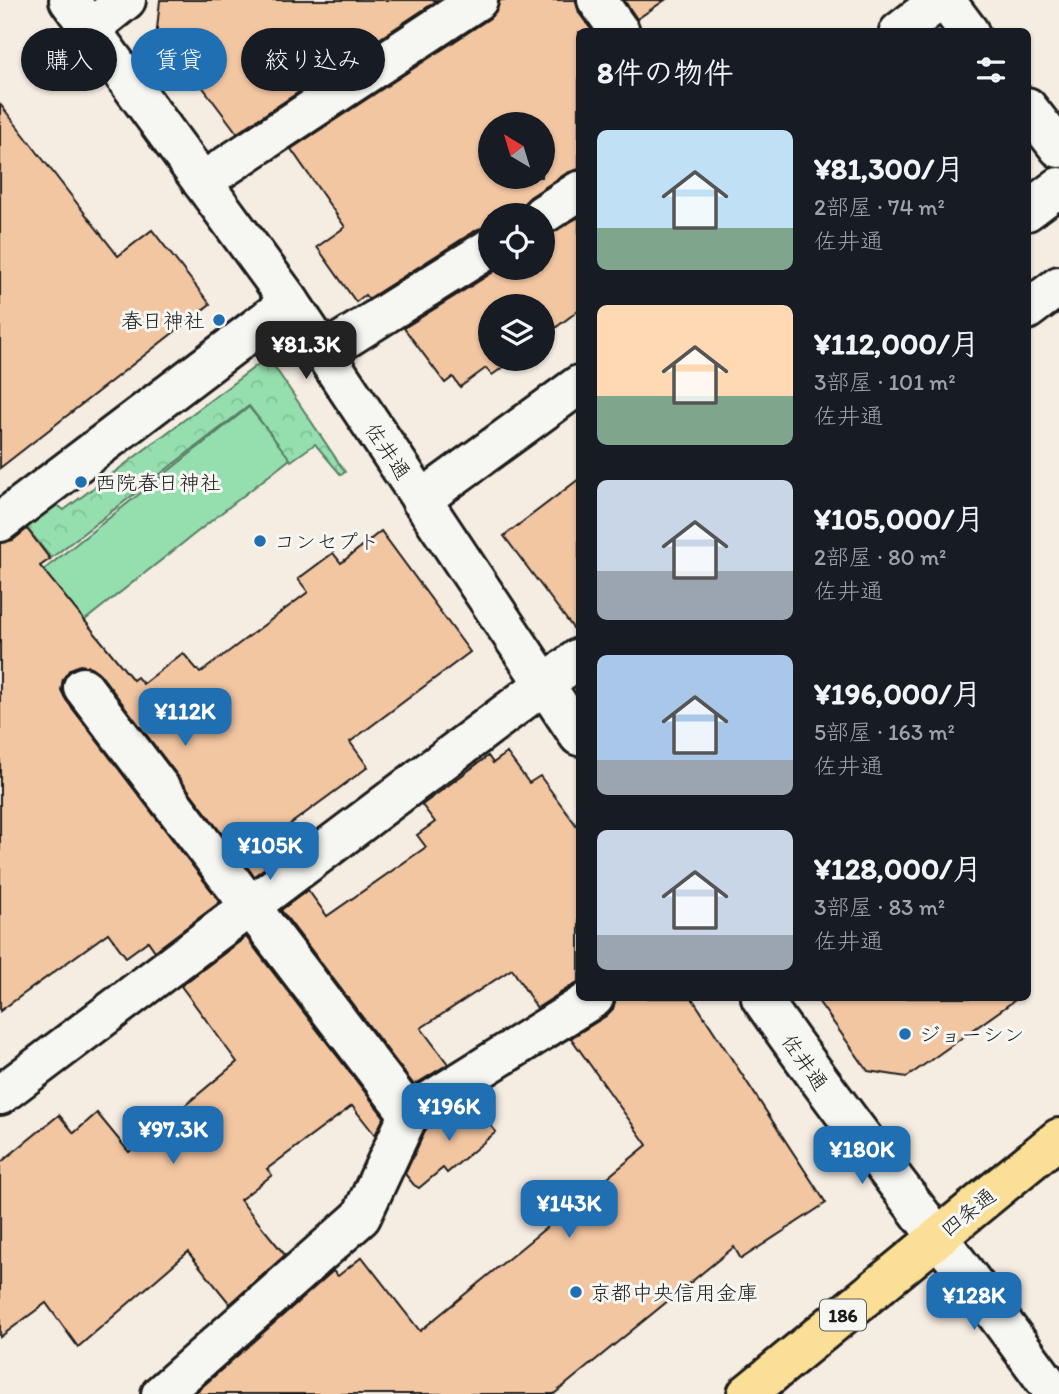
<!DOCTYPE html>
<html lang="ja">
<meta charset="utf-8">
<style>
:root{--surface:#171b24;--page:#20242c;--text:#f1f3f6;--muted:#9ea1a6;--accent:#1f6fb2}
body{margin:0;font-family:Itim,"Klee One",sans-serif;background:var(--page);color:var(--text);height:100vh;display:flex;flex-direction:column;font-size:26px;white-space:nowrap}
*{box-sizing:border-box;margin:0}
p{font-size:23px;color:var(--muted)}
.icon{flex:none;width:38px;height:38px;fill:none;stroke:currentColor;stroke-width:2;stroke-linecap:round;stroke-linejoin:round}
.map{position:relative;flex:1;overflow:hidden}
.side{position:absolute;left:576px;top:28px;width:455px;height:973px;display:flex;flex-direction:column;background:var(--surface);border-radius:10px;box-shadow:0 2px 5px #0004}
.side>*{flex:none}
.hud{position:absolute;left:21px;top:28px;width:450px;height:63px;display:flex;gap:14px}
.needle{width:46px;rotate:322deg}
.tools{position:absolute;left:478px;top:112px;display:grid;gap:14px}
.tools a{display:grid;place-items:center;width:77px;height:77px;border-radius:50%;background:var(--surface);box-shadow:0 2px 5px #0004;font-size:35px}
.price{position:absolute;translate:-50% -60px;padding:0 16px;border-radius:14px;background:var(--accent);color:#fff;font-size:23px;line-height:46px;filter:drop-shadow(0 2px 4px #0008)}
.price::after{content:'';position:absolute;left:50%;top:42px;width:21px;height:16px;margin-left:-10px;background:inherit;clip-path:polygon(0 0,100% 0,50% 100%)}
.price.active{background:#222;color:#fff}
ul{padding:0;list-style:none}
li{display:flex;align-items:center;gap:21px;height:175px;padding:0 21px}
li span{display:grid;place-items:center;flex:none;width:196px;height:140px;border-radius:10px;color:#555}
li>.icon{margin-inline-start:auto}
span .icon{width:84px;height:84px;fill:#fffc;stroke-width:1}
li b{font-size:30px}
h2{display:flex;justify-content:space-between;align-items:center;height:84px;padding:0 21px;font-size:30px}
.pill{padding:0 24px;border-radius:32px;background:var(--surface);box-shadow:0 2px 5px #0004;font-size:24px;line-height:63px}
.pill.active{background:var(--accent);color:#fff}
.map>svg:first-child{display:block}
.forest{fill:url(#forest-crowns);stroke:#587e65;stroke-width:2}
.green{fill:#95dfae;stroke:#587e65;stroke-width:2}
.building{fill:#f3c6a2;stroke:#1c1c1c;stroke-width:2;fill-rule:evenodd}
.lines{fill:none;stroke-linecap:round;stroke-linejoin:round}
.minor-casing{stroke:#1c1c1c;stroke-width:44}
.major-casing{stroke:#1c1c1c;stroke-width:44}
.minor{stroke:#f6f6f2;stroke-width:38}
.major{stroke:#fbdf96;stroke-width:38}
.poi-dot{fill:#1f6fb2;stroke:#f6f6f2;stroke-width:2.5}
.labels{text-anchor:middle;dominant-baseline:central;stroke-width:6;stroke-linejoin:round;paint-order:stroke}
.shield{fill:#f6f6f2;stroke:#5d5d5c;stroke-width:2}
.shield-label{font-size:19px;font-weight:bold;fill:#1c1c1c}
.poi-label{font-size:21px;fill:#1c1c1c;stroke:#f6f6f2;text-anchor:start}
.street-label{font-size:21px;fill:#1c1c1c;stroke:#f6f6f2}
</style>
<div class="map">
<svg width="1059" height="1394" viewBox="0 0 1059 1394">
<defs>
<pattern id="forest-crowns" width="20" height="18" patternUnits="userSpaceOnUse" patternTransform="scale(1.75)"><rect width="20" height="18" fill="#95dfae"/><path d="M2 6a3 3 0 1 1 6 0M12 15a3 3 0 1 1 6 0" fill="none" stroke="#80bf95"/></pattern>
</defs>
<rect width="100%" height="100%" fill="#f5ece2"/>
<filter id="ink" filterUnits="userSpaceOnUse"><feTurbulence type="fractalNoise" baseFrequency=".0143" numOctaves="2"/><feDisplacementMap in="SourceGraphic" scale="14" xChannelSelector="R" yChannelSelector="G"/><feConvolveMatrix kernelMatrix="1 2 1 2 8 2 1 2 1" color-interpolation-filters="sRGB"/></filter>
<g filter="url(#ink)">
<polygon class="forest" points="268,357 345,472 341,475 315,444 291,461 249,406 51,558 24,524 53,502 64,510"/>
<polygon class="green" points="249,407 290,459 57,642 17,591"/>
<g class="building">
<polygon points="160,0 438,0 237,133 195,77 187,83 156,39"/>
<path d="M500,0H576L579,13L593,32H579V169L567,173L530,197L523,204L520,215H490V226L478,229L368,299L365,295L356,302L317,247L345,227L291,149L490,18L497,10ZM490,124H542V177H490Z"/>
<polygon points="624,0 665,0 637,19"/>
<polygon points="0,104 118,256 152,230 210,304 0,468"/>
<polygon points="579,217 579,310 542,338 542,306 490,306 490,359 515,359 492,375 486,368 460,387 453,377 445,383 404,328 500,268 542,268 542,237"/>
<polygon points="579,479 579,636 504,536"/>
<polygon points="27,529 50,559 40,566 133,680 137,677 143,684 183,653 200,673 308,592 298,579 333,553 341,563 381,531 470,652 350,742 368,767 270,839 282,855 254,876 100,674 91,667 80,665 70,669 63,679 61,690 66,700 220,902 155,951 148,941 126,957 108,933 0,1011 0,543 13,540"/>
<polygon points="507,753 529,783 540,776 579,829 579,981 537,1008 512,969 421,1028 448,1064 414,1085 281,910 308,890 327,916 426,847 417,835 435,822 422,805 488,756 493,763"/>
<polygon points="246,937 384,1117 375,1135 352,1106 267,1169 272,1175 240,1200 285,1255 230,1304 188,1252 78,1347 46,1303 0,1337 0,1163 59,1115 74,1133 97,1113 129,1152 237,1062 181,986"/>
<polygon points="616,998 692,998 826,1203 741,1259 734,1247 554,1394 194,1394 333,1271 338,1276 362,1257 420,1331 647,1145 571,1038 606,1016 613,1009"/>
<polygon points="816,998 1018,998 907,1077 868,1071"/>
<polygon points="470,1101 496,1132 447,1173 443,1168 419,1188 414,1185 405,1174 426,1129"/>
</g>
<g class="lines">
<defs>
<g id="minor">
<polyline points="69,0 290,302 579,736"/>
<polyline points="597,0 620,32"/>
<polyline points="945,0 969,32"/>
<polyline points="91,28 126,0"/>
<polyline points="899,32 940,0"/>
<polyline points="1027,107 1059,148"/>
<polyline points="202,182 478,0"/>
<polyline points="1027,211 1059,187"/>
<polyline points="542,215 579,191"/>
<polyline points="1027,310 1059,286"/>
<polyline points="323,353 490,248"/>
<polyline points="421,500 579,385"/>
<polyline points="0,522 290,302"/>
<polyline points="83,687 409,1114"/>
<path d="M761,998C854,1133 959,1260 1055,1394"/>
<polyline points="0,1095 579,658"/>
<polyline points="161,1394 361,1217 409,1114 594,998"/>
</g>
<polyline id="major" points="747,1394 1059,1138"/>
</defs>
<use href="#minor" class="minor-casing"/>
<use href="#major" class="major-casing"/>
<use href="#minor" class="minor"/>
<use href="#major" class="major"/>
</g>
</g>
<g class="poi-dot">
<circle cx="219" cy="320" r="7"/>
<circle cx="81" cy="482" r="7"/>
<circle cx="260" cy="541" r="7"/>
<circle cx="905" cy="1034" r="7"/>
<circle cx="576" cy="1292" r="7"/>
</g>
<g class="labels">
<rect class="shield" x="820" y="1299.5" width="46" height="31" rx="5"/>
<g class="shield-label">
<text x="843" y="1315">186</text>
</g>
<g class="poi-label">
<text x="205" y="320" text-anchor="end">春日神社</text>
<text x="95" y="482">西院春日神社</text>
<text x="274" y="541">コンセプト</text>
<text x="919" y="1034">ジョーシン</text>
<text x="590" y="1292">京都中央信用金庫</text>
</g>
<g class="street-label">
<text transform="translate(388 451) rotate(56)">佐井通</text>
<text transform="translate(805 1062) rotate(55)">佐井通</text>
<text transform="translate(968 1212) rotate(-39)">四条通</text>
</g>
</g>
</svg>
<div class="tools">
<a><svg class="needle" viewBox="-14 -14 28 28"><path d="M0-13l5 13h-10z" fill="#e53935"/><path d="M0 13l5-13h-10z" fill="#9ea1a6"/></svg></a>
<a><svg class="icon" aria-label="locate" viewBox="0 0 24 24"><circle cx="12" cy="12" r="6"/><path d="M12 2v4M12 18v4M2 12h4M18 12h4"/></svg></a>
<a><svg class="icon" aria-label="layers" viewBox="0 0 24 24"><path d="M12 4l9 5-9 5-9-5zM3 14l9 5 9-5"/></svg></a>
</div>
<b class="price active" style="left:306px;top:381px">¥81.3K</b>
<b class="price" style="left:185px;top:748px">¥112K</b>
<b class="price" style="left:270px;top:882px">¥105K</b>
<b class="price" style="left:449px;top:1143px">¥196K</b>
<b class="price" style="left:173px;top:1166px">¥97.3K</b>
<b class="price" style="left:862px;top:1186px">¥180K</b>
<b class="price" style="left:569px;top:1240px">¥143K</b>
<b class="price" style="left:974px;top:1332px">¥128K</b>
<div class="hud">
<a class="pill">購入</a>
<a class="pill active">賃貸</a>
<a class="pill">絞り込み</a>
</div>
<section class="side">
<h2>8件の物件<svg class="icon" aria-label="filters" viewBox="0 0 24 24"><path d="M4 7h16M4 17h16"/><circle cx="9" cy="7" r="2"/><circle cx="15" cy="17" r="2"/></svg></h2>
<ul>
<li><span style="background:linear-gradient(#bfe0f5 70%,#7fa58c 0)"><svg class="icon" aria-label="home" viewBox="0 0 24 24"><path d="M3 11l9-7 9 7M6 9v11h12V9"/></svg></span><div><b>¥81,300/月</b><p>2部屋 · 74 m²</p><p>佐井通</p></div></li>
<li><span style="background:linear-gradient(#ffd9b3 65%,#7fa58c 0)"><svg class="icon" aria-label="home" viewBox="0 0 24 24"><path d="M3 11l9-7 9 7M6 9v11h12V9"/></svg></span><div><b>¥112,000/月</b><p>3部屋 · 101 m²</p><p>佐井通</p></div></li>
<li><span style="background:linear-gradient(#c9d6e8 65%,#9aa5b1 0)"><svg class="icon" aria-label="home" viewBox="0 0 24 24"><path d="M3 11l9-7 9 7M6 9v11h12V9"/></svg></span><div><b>¥105,000/月</b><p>2部屋 · 80 m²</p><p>佐井通</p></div></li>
<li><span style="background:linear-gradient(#a9c7e8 75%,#9aa5b1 0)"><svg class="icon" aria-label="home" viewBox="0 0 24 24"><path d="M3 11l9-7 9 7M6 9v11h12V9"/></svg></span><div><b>¥196,000/月</b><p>5部屋 · 163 m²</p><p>佐井通</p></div></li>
<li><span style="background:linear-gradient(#c9d6e8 75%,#9aa5b1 0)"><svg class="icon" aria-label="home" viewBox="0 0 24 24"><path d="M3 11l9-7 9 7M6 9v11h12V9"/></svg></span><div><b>¥128,000/月</b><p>3部屋 · 83 m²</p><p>佐井通</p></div></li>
</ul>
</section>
</div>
